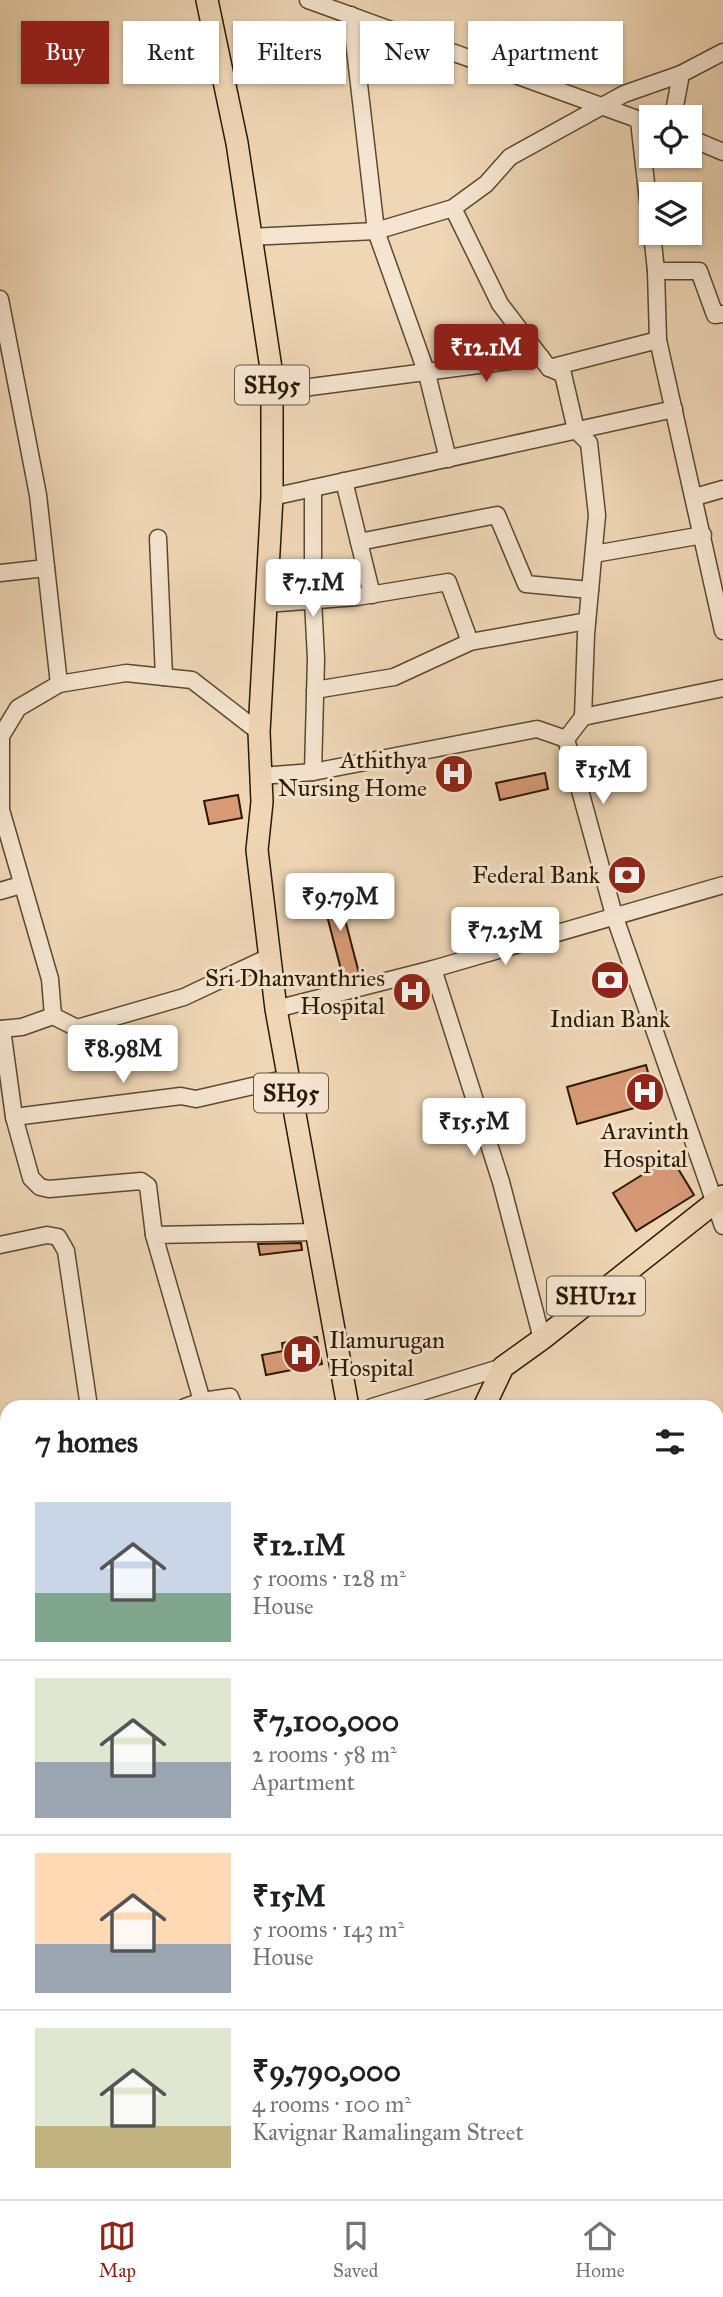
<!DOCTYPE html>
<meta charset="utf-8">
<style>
:root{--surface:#fff;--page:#f6f6f6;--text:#202124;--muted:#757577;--line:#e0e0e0;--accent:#8f2418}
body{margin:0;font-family:"IM FELL Great Primer",serif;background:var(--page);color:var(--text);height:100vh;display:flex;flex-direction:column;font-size:26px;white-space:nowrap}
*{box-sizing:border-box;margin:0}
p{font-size:23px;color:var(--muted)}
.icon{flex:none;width:38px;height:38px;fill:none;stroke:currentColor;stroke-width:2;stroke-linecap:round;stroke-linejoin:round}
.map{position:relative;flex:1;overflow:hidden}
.drawer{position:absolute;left:0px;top:1400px;width:724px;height:800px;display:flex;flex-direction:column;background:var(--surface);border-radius:21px 21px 0 0;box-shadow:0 2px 5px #0004}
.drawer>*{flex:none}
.guide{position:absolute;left:21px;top:21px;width:682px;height:63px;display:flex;gap:14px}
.controls{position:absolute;left:639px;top:105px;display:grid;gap:14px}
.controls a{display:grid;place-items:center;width:63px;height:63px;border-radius:0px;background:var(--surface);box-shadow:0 2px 5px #0004;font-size:35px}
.price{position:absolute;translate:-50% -60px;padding:0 16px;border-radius:7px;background:#fff;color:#222;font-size:23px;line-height:46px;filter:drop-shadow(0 2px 4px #0008)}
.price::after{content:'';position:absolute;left:50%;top:42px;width:21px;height:16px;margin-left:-10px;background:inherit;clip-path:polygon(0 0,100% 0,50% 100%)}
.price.on{background:var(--accent);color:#fff}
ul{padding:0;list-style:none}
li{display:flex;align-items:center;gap:21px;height:175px;padding:0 35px}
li+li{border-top:2px solid var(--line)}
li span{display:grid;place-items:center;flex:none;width:196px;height:140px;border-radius:0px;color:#555}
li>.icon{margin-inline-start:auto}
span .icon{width:84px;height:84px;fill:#fffc;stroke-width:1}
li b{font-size:30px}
h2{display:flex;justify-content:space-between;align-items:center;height:84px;padding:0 35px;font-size:30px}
.tag{padding:0 24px;border-radius:0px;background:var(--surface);box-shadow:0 2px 5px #0004;font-size:24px;line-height:63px}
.tag.on{background:var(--accent);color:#fff}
.tab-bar{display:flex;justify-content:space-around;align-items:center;height:98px;border-top:2px solid var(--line);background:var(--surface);font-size:19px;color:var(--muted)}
.tab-bar a{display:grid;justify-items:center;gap:4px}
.tab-bar .on{color:var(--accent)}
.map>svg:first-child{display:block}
.building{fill:#d89a77;stroke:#2a1a02;stroke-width:2}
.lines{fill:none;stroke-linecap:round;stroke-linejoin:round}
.minor-casing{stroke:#5b492f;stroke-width:19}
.major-casing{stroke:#2a1a02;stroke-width:24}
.minor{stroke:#f5e5d0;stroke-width:16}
.major{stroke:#efd7b6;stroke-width:21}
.labels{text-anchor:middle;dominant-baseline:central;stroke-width:6;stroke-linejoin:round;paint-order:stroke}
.shield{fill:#f5e5d0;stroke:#675740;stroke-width:2}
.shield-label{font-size:23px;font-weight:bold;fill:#2a1a02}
.poi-label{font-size:24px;fill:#2a1a02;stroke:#f5e5d0;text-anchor:end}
</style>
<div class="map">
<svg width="723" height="2199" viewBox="0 0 723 2199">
<rect width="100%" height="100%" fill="#efd7b6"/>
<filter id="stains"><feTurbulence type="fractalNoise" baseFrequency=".00286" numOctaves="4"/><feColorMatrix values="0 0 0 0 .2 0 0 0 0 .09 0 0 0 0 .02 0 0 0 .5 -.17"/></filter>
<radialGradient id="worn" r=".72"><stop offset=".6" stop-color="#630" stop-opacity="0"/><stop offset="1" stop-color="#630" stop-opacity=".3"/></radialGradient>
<g class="building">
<polygon points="545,773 548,789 500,800 496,783"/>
<polygon points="238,795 242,818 209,824 204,801"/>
<polygon points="336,885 360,977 344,981 320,889"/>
<polygon points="426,982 429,997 406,1001 403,988"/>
<polygon points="646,1065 656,1102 577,1124 567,1087"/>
<polygon points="671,1157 694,1195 636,1231 613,1193"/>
<polygon points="301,1243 302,1250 260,1255 258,1244"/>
<polygon points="317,1337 322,1364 266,1375 262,1355 283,1351 282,1343"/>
</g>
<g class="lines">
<defs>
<g id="minor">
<polyline points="308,0 651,124"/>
<polyline points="351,15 376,231 427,374 448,459"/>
<polyline points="673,117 681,74 723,52"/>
<polyline points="639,121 651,227"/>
<polyline points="690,138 723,152"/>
<polyline points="453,208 500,304 549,368 563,374 576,430 589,443 597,515 586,634 583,717"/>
<polyline points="652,233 656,271 658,340 723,631"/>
<polyline points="251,237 376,231 453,208 486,184 510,157 624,94 681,74"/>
<polyline points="656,271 699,271 715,315 723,314"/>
<polyline points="0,299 38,495 59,684"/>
<polyline points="549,368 658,340"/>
<polyline points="272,392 541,357"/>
<polyline points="344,481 372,595"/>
<polyline points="272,497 674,409"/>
<polyline points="695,497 723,489"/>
<polyline points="158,538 164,677"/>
<polyline points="359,542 497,515 526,584 590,590"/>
<polyline points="594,554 703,535"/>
<polyline points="0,573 46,568"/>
<polyline points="266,604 357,597 448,582 470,642"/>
<polyline points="315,690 394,677 470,642 587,621"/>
<polyline points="566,739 583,717 723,688"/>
<polyline points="313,772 316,659 313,600 313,488"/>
<polyline points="261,776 313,772 537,729 566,739 614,915 723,1226"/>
<polyline points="0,891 21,885"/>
<polyline points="433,969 501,1182 542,1339"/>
<polyline points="276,1009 433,969 723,885"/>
<polyline points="53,1016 77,1028 184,997 269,957"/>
<polyline points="0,1029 22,1027 53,1016 50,979 1,810 1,736 18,708 59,684 126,673 192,680 259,732"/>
<polyline points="2,1029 14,1117 181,1096 196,1099 288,1078"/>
<polyline points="14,1117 31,1178 40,1187 49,1189 141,1181 148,1186 154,1235"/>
<polyline points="0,1245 47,1235 58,1237 66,1251 89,1407"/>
<polyline points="202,1401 230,1397 234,1407"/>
<polyline points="185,1407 202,1401 154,1235 316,1232"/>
<polyline points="372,1407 503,1367"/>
<polyline points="0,1441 7,1441"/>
<polyline points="0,1929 7,1928"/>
<polyline points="718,1983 723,1991"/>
<polyline points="596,2193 597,2199"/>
<polyline points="528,2199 528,2193"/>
</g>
<g id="major">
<polyline points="207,0 237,143 272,375 272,497 259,732 262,802 257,850 276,1009 348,1407"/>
<polyline points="484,1407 503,1367 542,1339 723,1196"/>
<polyline points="718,1889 723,1889"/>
<polyline points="0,2022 7,2021"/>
<polyline points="0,2052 7,2051"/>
<polyline points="709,2193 711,2199"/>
<polyline points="195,2199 199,2193"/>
<polyline points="216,2199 219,2193"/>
</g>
</defs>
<use href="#minor" class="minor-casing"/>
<use href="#major" class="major-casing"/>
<use href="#minor" class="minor"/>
<use href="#major" class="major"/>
</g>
<defs>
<symbol id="hospital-disc" viewBox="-11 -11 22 22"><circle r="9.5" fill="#8f2418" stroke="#f5e5d0"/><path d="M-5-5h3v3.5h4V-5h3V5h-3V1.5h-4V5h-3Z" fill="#fff"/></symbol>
<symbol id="bank-disc" viewBox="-11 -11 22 22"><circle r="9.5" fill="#8f2418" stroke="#f5e5d0"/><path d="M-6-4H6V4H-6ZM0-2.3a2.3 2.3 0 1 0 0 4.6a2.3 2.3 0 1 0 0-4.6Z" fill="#fff"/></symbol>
</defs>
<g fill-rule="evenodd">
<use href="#hospital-disc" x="432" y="752" width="44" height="44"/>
<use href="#bank-disc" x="605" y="853" width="44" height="44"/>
<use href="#bank-disc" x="588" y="958" width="44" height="44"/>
<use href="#hospital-disc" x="390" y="970" width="44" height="44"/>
<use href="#hospital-disc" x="623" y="1070" width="44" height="44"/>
<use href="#hospital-disc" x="280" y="1332" width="44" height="44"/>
</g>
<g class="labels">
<g class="shield">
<rect x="235" y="365.5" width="74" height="39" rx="5"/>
<rect x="254" y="1073.5" width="74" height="39" rx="5"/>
<rect x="547" y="1276.5" width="98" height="39" rx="5"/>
</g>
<g class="shield-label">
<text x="272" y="385">SH95</text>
<text x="291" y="1093">SH95</text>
<text x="596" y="1296">SHU121</text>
</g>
<g class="poi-label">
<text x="427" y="760">Athithya<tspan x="427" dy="28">Nursing Home</tspan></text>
<text x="600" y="875">Federal Bank</text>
<text x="385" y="978">Sri Dhanvanthries<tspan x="385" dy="28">Hospital</tspan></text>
<text x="610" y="1019" text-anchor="middle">Indian Bank</text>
<text x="645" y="1131" text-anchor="middle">Aravinth<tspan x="645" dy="28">Hospital</tspan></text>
<text x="329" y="1340" text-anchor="start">Ilamurugan<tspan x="329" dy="28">Hospital</tspan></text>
</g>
</g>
<rect width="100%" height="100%" filter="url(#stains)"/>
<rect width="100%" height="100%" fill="url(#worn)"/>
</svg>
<div class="controls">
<a><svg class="icon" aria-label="locate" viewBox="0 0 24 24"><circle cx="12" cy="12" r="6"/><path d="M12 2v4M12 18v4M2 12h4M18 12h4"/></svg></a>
<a><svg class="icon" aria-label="layers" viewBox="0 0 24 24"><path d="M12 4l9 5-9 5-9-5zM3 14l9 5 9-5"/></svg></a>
</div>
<b class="price on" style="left:486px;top:384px">₹12.1M</b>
<b class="price" style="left:313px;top:619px">₹7.1M</b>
<b class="price" style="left:603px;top:806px">₹15M</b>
<b class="price" style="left:340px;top:933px">₹9.79M</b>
<b class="price" style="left:505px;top:967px">₹7.25M</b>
<b class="price" style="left:123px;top:1085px">₹8.98M</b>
<b class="price" style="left:474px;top:1158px">₹15.5M</b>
<div class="guide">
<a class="tag on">Buy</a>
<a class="tag">Rent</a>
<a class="tag">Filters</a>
<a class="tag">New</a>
<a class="tag">Apartment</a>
</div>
<section class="drawer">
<h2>7 homes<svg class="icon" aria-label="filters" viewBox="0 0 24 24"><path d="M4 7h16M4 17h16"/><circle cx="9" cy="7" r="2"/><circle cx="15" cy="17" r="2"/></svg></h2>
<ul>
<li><span style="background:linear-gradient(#c9d6e8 65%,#7fa58c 0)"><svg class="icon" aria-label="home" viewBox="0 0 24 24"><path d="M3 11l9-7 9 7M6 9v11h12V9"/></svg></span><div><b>₹12.1M</b><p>5 rooms · 128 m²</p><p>House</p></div></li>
<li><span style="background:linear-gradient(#dfe7d0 60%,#9aa5b1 0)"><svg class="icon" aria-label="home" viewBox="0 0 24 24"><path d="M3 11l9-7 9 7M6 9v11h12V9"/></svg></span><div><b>₹7,100,000</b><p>2 rooms · 58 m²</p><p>Apartment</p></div></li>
<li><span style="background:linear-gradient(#ffd9b3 65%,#9aa5b1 0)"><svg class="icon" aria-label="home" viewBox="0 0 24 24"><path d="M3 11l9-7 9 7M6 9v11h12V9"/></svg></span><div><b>₹15M</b><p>5 rooms · 143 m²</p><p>House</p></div></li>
<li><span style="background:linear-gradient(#dfe7d0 70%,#c2b280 0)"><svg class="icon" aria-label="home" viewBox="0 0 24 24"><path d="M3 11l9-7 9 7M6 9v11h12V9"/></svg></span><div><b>₹9,790,000</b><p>4 rooms · 100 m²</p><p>Kavignar Ramalingam Street</p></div></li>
</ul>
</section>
</div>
<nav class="tab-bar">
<a class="on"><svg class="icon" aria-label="map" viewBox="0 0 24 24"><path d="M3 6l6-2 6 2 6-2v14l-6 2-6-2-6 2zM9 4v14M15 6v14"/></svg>Map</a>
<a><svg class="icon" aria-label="saved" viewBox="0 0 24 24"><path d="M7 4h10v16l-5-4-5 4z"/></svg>Saved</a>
<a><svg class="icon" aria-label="home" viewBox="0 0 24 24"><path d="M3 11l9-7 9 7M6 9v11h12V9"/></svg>Home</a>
</nav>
